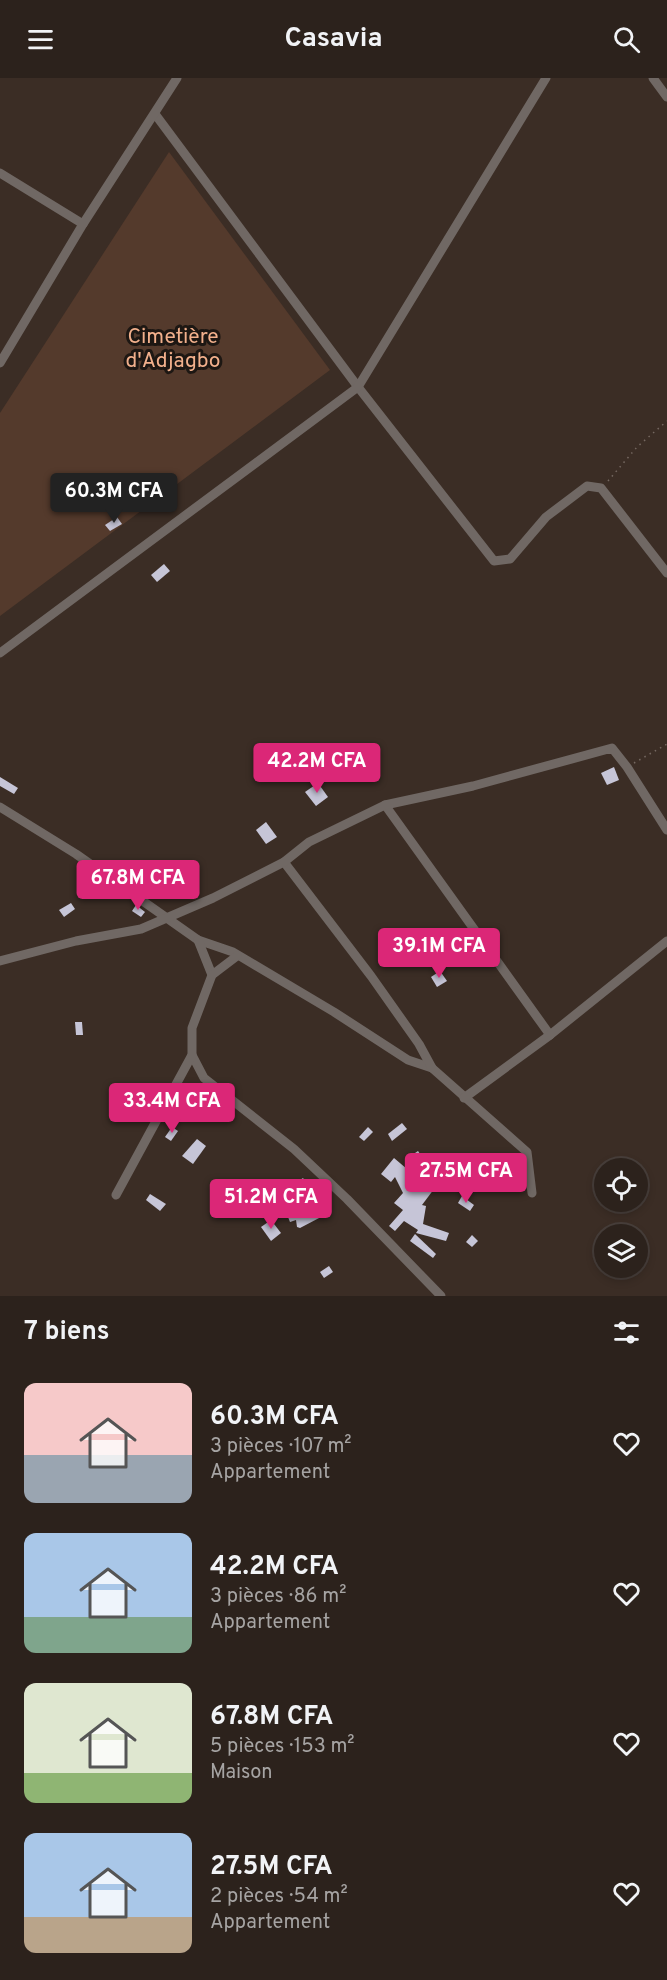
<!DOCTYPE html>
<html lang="fr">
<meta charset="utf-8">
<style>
:root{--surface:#2c221c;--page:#342a25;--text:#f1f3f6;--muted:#a6a4a3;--line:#483f3b;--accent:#db2777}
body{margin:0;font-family:Overpass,sans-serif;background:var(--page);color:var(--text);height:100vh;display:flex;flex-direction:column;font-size:22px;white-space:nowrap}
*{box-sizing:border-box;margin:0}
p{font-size:20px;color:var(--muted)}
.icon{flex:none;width:33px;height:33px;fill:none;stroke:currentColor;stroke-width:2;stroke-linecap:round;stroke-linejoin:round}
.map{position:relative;height:1218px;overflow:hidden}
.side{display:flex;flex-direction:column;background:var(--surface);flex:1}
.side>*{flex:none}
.buttons{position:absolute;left:594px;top:1080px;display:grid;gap:12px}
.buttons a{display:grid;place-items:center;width:54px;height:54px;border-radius:50%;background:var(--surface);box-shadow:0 3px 9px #0003,0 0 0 2px var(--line);font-size:30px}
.price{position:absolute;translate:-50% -51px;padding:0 14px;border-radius:6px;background:var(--accent);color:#fff;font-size:20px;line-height:39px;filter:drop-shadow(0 2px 3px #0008)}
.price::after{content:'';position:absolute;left:50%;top:36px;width:18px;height:14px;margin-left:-9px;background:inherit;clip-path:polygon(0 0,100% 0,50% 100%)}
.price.on{background:#222;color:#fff}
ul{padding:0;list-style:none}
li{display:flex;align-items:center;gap:18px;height:150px;padding:0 24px}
li span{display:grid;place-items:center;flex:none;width:168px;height:120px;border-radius:12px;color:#555}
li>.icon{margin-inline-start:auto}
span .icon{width:72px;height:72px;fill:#fffc;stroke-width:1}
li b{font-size:26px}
h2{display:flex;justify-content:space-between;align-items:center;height:72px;padding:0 24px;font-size:26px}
header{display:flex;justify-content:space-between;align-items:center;height:78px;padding:0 24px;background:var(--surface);font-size:27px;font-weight:700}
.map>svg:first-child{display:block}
.green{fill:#543a2c}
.building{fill:#c6c5d7}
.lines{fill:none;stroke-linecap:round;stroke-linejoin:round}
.path{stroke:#756861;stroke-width:1.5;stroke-dasharray:1.5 4.5;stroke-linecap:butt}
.minor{stroke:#706864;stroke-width:9}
.labels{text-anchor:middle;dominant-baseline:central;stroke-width:6;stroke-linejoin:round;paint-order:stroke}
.park-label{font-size:21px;fill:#f2b08c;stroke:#1d1713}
</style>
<header><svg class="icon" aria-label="menu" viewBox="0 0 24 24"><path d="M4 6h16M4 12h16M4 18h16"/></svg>Casavia<svg class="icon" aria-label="search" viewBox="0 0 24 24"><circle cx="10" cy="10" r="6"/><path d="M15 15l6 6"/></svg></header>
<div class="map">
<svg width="667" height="1218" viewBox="0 0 667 1218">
<rect width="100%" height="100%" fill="#3b2d25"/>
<polygon class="green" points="169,74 330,292 0,538 0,335"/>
<g class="building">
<polygon points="117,439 122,446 110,453 105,447"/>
<polygon points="164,486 170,493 157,504 151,497"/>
<polygon points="614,689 619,702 607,707 601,695"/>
<polygon points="0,699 18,710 14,716 0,708"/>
<polygon points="318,705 328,719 316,728 305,714"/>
<polygon points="266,744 277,759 266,766 256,752"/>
<polygon points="71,825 75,831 64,839 59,832"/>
<polygon points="136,827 145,834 141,839 132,833"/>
<polygon points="440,893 447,903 437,909 431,899"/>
<polygon points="75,944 82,944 83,957 76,957"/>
<polygon points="402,1045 407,1051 392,1063 388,1056"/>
<polygon points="172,1049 178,1053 171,1063 165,1059"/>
<polygon points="368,1049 373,1054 364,1063 359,1059"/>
<polygon points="197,1061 206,1068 193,1086 182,1078"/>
<polygon points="418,1073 425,1083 417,1089 432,1100 427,1107 434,1111 422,1127 426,1128 423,1146 449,1155 446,1163 416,1155 418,1152 404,1143 395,1153 389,1148 403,1132 394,1125 403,1115 395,1099 391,1104 381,1096 394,1080 407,1091 415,1081 412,1077"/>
<polygon points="303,1100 308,1107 297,1114 293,1107"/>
<polygon points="304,1114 310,1124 313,1123 321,1139 300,1150 297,1149 296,1142 290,1144 284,1129"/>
<polygon points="150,1116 166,1126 160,1133 146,1122"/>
<polygon points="462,1118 474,1127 470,1133 458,1125"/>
<polygon points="271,1142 281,1155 271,1163 261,1149"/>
<polygon points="415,1156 436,1176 433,1180 410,1163"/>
<polygon points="472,1157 478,1163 472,1169 466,1164"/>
<polygon points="329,1188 333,1194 324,1200 320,1194"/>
</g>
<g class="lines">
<g class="path">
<polyline points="608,403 637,369 667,343"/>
<polyline points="634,685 667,666"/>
</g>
<g class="minor">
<polyline points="653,0 667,19"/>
<polyline points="155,36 358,309 494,483 510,481 546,439 587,408 601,410 667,495"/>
<polyline points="0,95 83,146"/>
<polyline points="0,285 83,146 177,0"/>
<polyline points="0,575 358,309 546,0"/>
<polyline points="385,727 550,957"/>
<polyline points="0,729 76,776 198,862 233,874 334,934 408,982 432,990"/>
<polyline points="284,784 371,898 419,966 432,990 527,1074 532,1115"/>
<polyline points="198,862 212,897"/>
<polyline points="0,883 76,863 141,851 213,820 284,784 309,764 385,727 473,708 612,670 627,689 667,752"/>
<polyline points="192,977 204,1000 294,1071 347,1121 441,1218"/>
<polyline points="464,1020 550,957 667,863"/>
<polyline points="116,1117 192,977 192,950 212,897 237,878"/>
</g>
</g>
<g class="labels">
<g class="park-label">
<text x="173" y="259">Cimetière<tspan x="173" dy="24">d'Adjagbo</tspan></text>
</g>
</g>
</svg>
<div class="buttons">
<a><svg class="icon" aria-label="locate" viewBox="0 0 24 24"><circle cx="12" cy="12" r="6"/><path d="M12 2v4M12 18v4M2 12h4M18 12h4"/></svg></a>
<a><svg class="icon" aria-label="layers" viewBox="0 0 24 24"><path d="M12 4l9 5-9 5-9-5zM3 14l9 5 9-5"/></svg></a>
</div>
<b class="price on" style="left:114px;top:446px">60.3M CFA</b>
<b class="price" style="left:317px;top:716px">42.2M CFA</b>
<b class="price" style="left:138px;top:833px">67.8M CFA</b>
<b class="price" style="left:439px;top:901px">39.1M CFA</b>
<b class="price" style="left:172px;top:1056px">33.4M CFA</b>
<b class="price" style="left:466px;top:1126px">27.5M CFA</b>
<b class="price" style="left:271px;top:1152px">51.2M CFA</b>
</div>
<section class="side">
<h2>7 biens<svg class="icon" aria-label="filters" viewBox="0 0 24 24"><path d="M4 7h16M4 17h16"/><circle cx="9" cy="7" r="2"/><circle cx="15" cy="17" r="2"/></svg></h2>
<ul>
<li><span style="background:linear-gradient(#f6c9c9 60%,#9aa5b1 0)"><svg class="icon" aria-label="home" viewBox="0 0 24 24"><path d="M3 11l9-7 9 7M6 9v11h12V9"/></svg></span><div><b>60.3M CFA</b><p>3 pièces · 107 m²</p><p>Appartement</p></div><svg class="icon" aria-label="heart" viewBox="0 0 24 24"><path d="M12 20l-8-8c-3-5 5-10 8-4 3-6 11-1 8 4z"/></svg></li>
<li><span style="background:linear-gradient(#a9c7e8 70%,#7fa58c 0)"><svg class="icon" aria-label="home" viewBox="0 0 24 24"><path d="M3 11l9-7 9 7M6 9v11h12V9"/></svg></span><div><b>42.2M CFA</b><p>3 pièces · 86 m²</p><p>Appartement</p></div><svg class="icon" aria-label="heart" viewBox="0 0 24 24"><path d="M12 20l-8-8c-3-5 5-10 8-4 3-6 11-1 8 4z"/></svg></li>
<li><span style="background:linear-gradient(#dfe7d0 75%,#8fb573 0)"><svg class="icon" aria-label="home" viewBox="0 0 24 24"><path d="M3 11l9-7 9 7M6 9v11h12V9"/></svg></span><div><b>67.8M CFA</b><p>5 pièces · 153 m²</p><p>Maison</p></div><svg class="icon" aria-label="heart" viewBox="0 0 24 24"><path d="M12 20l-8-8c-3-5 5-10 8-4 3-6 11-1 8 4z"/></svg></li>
<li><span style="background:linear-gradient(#a9c7e8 70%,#b9a48a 0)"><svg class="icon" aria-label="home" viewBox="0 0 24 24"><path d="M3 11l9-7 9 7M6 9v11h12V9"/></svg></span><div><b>27.5M CFA</b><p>2 pièces · 54 m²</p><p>Appartement</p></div><svg class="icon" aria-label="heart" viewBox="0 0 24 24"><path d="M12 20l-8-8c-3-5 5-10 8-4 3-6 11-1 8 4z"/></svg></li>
</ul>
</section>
